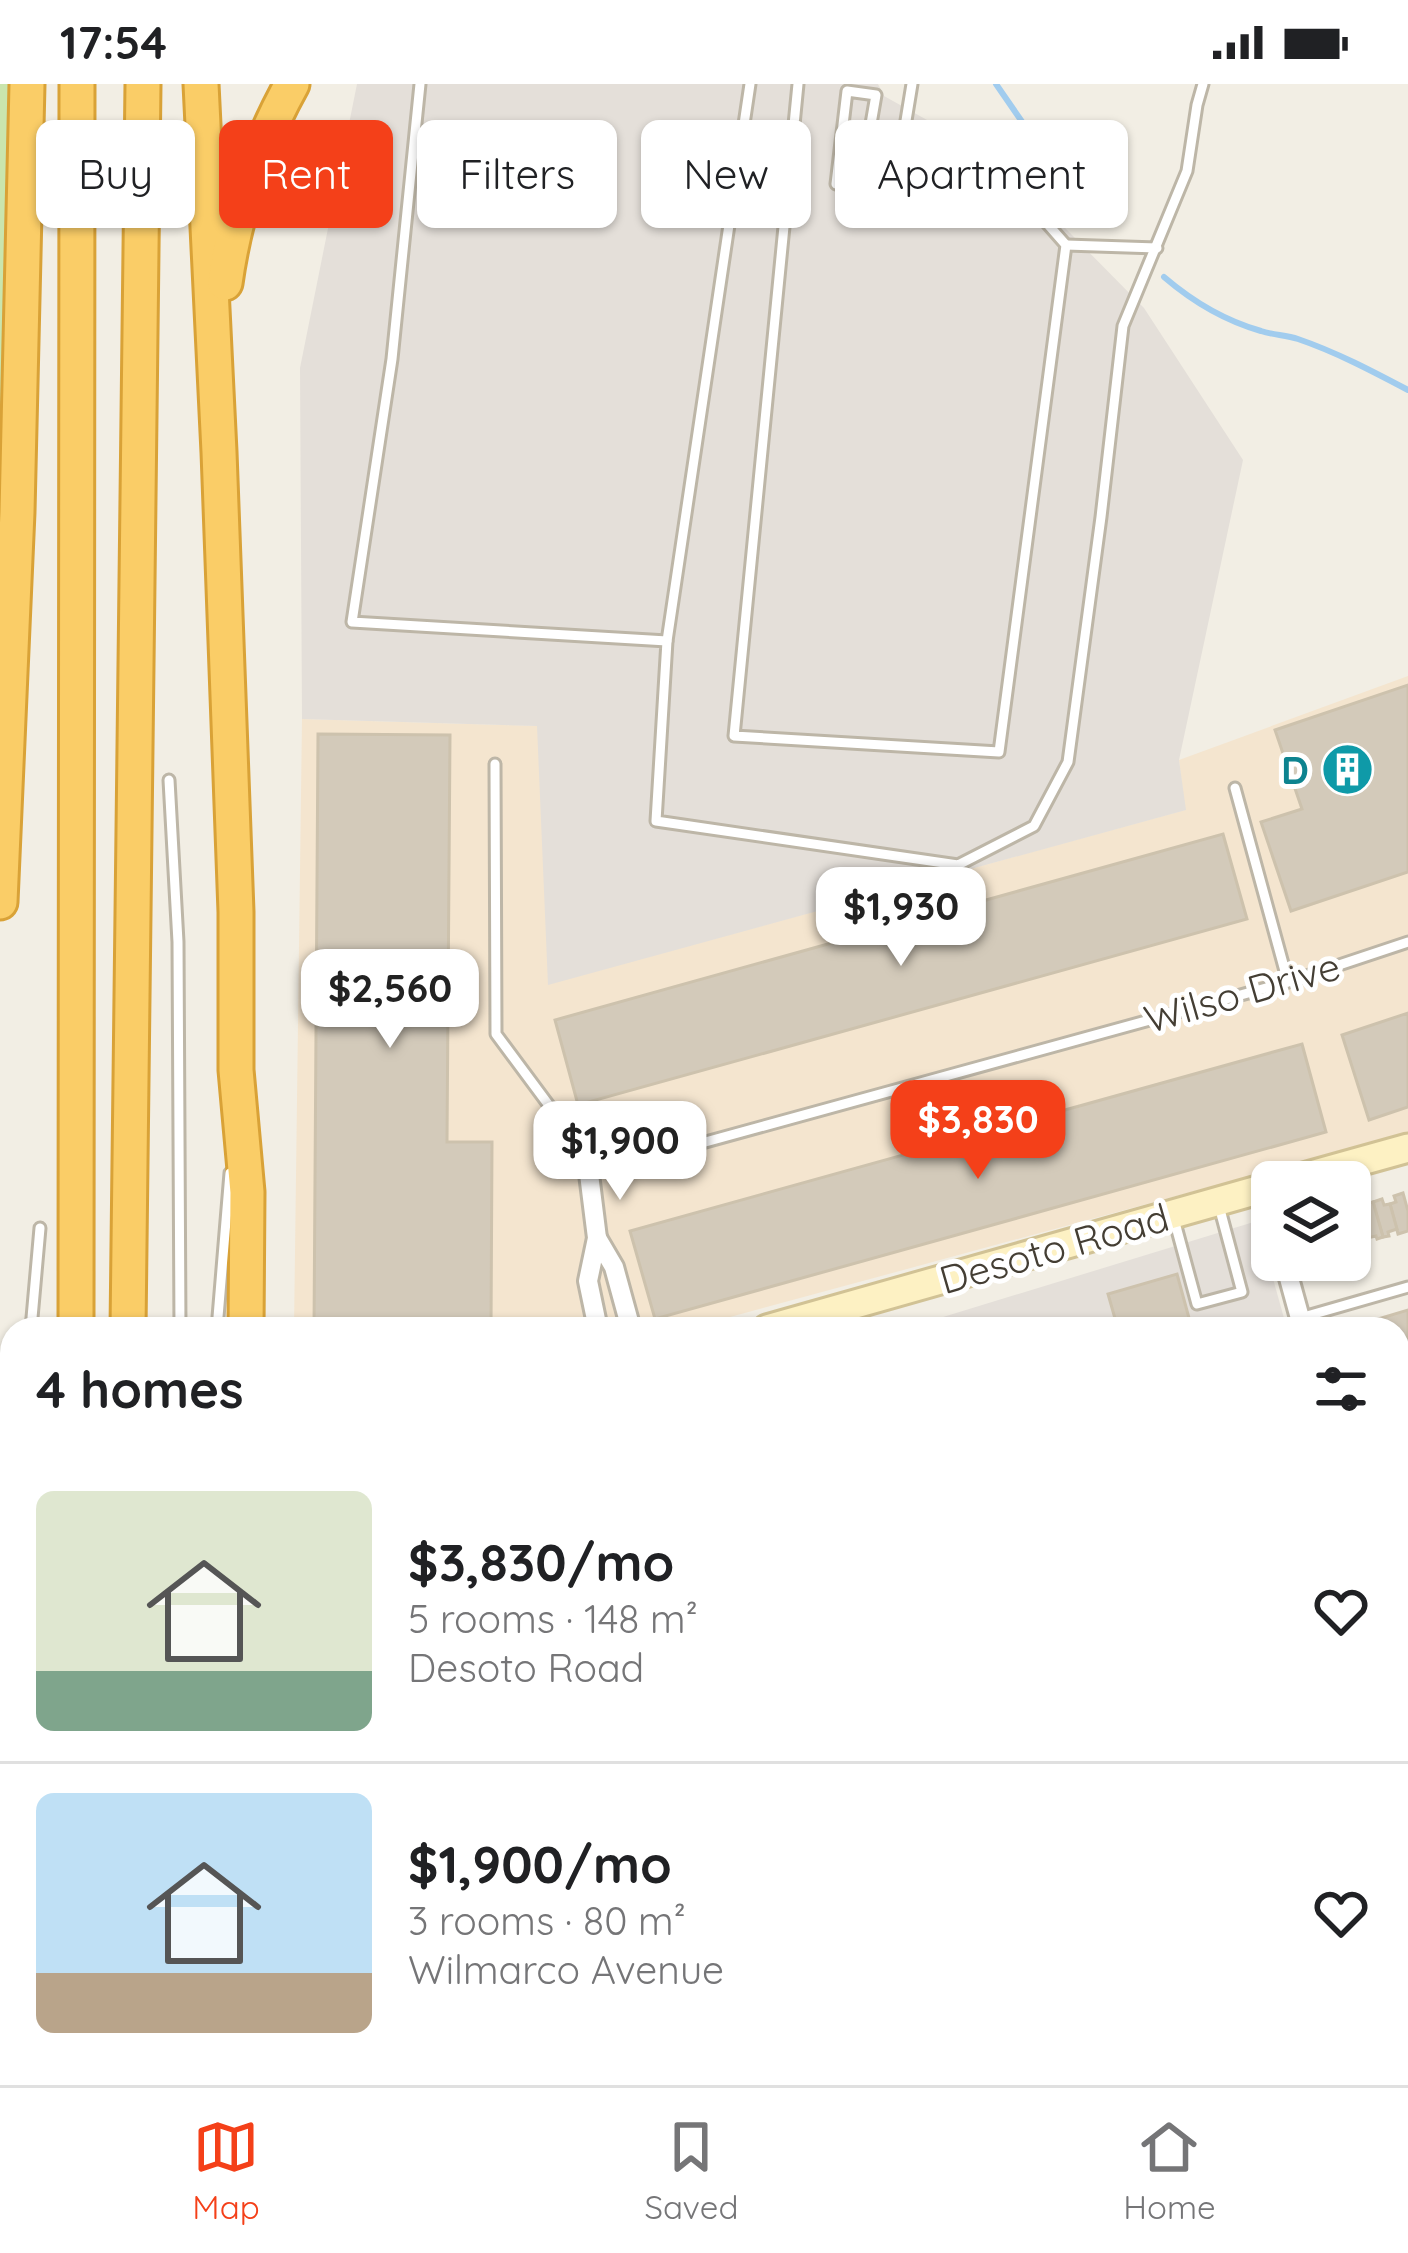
<!DOCTYPE html>
<meta charset="utf-8">
<style>
:root{--surface:#fff;--page:#f6f6f6;--text:#202124;--muted:#757577;--line:#e0e0e0;--accent:#f44019}
body{margin:0;font-family:Quicksand,sans-serif;background:var(--page);color:var(--text);height:100vh;display:flex;flex-direction:column;font-size:45px;white-space:nowrap}
*{box-sizing:border-box;margin:0}
p{font-size:39px;color:var(--muted)}
.icon{flex:none;width:66px;height:66px;fill:none;stroke:currentColor;stroke-width:2;stroke-linecap:round;stroke-linejoin:round}
.map{position:relative;flex:1;overflow:hidden}
.sheet{position:absolute;left:0px;top:1233px;width:1410px;height:768px;display:flex;flex-direction:column;background:var(--surface);border-radius:36px 36px 0 0;box-shadow:0 3px 9px #0004}
.sheet>*{flex:none}
.top-card{position:absolute;left:36px;top:36px;width:1338px;height:108px;display:flex;gap:24px}
.controls{position:absolute;left:1251px;top:1077px;display:grid;gap:24px}
.controls a{display:grid;place-items:center;width:120px;height:120px;border-radius:18px;background:var(--surface);box-shadow:0 3px 9px #0004;font-size:60px}
.price{position:absolute;translate:-50% -102px;padding:0 27px;border-radius:24px;background:#fff;color:#222;font-size:39px;line-height:78px;filter:drop-shadow(0 3px 6px #0008)}
.price::after{content:'';position:absolute;left:50%;top:72px;width:36px;height:27px;margin-left:-18px;background:inherit;clip-path:polygon(0 0,100% 0,50% 100%)}
.price.selected{background:var(--accent);color:#fff}
ul{padding:0;list-style:none}
li{display:flex;align-items:center;gap:36px;height:300px;padding:0 36px}
li+li{border-top:3px solid var(--line)}
li span{display:grid;place-items:center;flex:none;width:336px;height:240px;border-radius:18px;color:#555}
li>.icon{margin-inline-start:auto}
span .icon{width:144px;height:144px;fill:#fffc;stroke-width:1}
li b{font-size:51px}
h2{display:flex;justify-content:space-between;align-items:center;height:144px;padding:0 36px;font-size:51px}
.pill{padding:0 42px;border-radius:18px;background:var(--surface);box-shadow:0 3px 9px #0004;font-size:42px;line-height:108px}
.pill.selected{background:var(--accent);color:#fff}
.status{display:flex;justify-content:space-between;align-items:center;height:84px;padding:0 60px;background:var(--surface);direction:ltr}
.status svg{height:33px;fill:currentColor}
.dock{display:flex;justify-content:space-around;align-items:center;height:168px;border-top:3px solid var(--line);background:var(--surface);font-size:33px;color:var(--muted)}
.dock a{display:grid;justify-items:center;gap:6px}
.dock .selected{color:var(--accent)}
.map>svg:first-child{display:block}
.commercial{fill:#f4e5cf}
.industrial{fill:#e4dfd9}
.green{fill:#cae5ad}
.lines{fill:none;stroke-linecap:round;stroke-linejoin:round}
.stream{stroke:#a1ccee;stroke-width:6}
.building{fill:#d3caba;stroke:#cdc2ad;stroke-width:3}
.lane-casing{stroke:#bdb6a7;stroke-width:15}
.street-casing{stroke:#bdb6a7;stroke-width:24}
.secondary-casing{stroke:#d1c295;stroke-width:33}
.highway-casing{stroke:#d9a237;stroke-width:39}
.lane{stroke:#fff;stroke-width:9}
.street{stroke:#fff;stroke-width:18}
.secondary{stroke:#fdf1c3;stroke-width:27}
.highway{stroke:#facd67;stroke-width:33}
.labels{text-anchor:middle;dominant-baseline:central;stroke-width:10;stroke-linejoin:round;paint-order:stroke}
.culture-label{font-size:39px;font-weight:bold;fill:#0d838f;stroke:#fff;text-anchor:end}
.street-label{font-size:39px;fill:#443e34;stroke:#fff}
</style>
<div class="status"><b>17:54</b><svg viewBox="0 0 49 12"><path d="M0 12V9h3v3zM5 12V6h3v6zM10 12V3h3v9zM15 12V0h3v12zM26 1h20v11H26zM47 4h2v5h-2z"/></svg></div>
<div class="map">
<svg width="1408" height="2001" viewBox="0 0 1408 2001">
<rect width="100%" height="100%" fill="#f2eee4"/>
<polygon class="commercial" points="1408,592 1408,1049 686,1245 294,1245 302,635 538,642 549,900 1185,726 1179,676"/>
<g class="industrial">
<polygon points="357,0 878,0 884,12 997,75 1144,224 1243,376 1179,676 1186,726 548,901 537,642 302,635 300,284"/>
<polygon points="1257,1137 1287,1245 904,1245"/>
<polygon points="1398,1634 1408,1669 1408,2001 241,2001 242,1989 1398,1989"/>
</g>
<polygon class="green" points="0,0 14,0 3,347 0,338"/>
<g class="lines">
<g class="stream">
<polyline points="996,0 1036,58 1081,110"/>
<path d="M1164,193C1192,217 1226,237 1261,247C1273,251 1286,251 1298,255C1336,268 1372,287 1408,306"/>
</g>
</g>
<g class="building">
<polygon points="1408,601 1408,788 1291,827 1261,738 1302,725 1275,646"/>
<polygon points="318,650 450,651 447,1058 492,1058 491,1245 314,1245"/>
<polygon points="1223,750 1247,835 578,1021 555,936"/>
<polygon points="1408,929 1408,1023 1369,1036 1342,951"/>
<polygon points="1302,960 1326,1048 655,1235 630,1147"/>
<polygon points="1403,1109 1408,1127 1408,1147 1398,1150 1390,1120 1396,1118 1394,1112"/>
<polygon points="1382,1115 1384,1121 1390,1120 1397,1145 1388,1148 1389,1152 1383,1153 1373,1118"/>
<polygon points="1373,1118 1383,1153 1377,1155 1376,1152 1367,1154 1360,1128 1366,1126 1365,1120"/>
<polygon points="1352,1124 1353,1129 1360,1128 1367,1159 1353,1162 1350,1153"/>
<polygon points="1177,1190 1192,1245 1118,1245 1108,1210"/>
<polygon points="1408,1226 1408,1289 1398,1292 1398,1245 1381,1245 1378,1235"/>
</g>
<g class="lines">
<defs>
<g id="lane">
<polyline points="420,0 392,275 352,538 667,557 656,737 958,781 1034,742 1068,678 1101,433 1123,242 1187,87 1197,21 1203,0"/>
<polyline points="798,0 734,652 999,668 1066,161 994,79 902,61 912,0"/>
<polyline points="902,61 867,63 876,11 847,7 836,100 1037,129"/>
<polyline points="1066,161 1157,164"/>
<polyline points="667,557 750,0"/>
<polyline points="495,680 496,950 565,1043 589,1090 1288,898 1408,858"/>
<polyline points="169,696 178,858 180,1245"/>
<polyline points="1235,704 1288,898"/>
<polyline points="1174,1135 1197,1220 1242,1208 1219,1122"/>
<polyline points="1300,1234 1408,1203"/>
<polyline points="31,1245 40,1144"/>
<polyline points="217,1245 230,1089"/>
<polyline points="1398,1462 1408,1459"/>
<polyline points="0,1752 12,1485"/>
</g>
<g id="street">
<polyline points="589,1090 597,1154 588,1197 598,1245"/>
<polyline points="1264,1104 1272,1133"/>
<polyline points="597,1154 614,1183 631,1245"/>
<polyline points="1284,1176 1303,1245"/>
<polyline points="1398,1334 1408,1331"/>
<polyline points="1398,1585 1408,1621"/>
<polyline points="1398,1818 1408,1816"/>
<polyline points="1111,1989 1111,2001"/>
</g>
<g id="secondary">
<polyline points="1286,1098 1408,1064"/>
<polyline points="767,1245 1272,1102"/>
<polyline points="0,1462 12,1459"/>
</g>
<g id="highway">
<polyline points="201,0 219,368 236,828 236,986 247,1108 246,1245"/>
<path d="M225,199C235,127 257,63 292,0"/>
<polyline points="0,818 17,428 27,0"/>
<polyline points="76,1245 77,0"/>
<polyline points="128,1245 143,0"/>
<polyline points="70,2001 70,1989"/>
<polyline points="122,2001 122,1989"/>
<polyline points="194,2001 196,1989"/>
</g>
</defs>
<use href="#lane" class="lane-casing"/>
<use href="#street" class="street-casing"/>
<use href="#secondary" class="secondary-casing"/>
<use href="#highway" class="highway-casing"/>
<use href="#lane" class="lane"/>
<use href="#street" class="street"/>
<use href="#secondary" class="secondary"/>
<use href="#highway" class="highway"/>
</g>
<defs>
<symbol id="building-disc" viewBox="-11 -11 22 22"><circle r="9.5" fill="#0f9aa8" stroke="#fff"/><path d="M-4-6H4V6H1V3H-1V6H-4ZM-2.5-4.3h1.7v1.8h-1.7ZM.8-4.3h1.7v1.8H.8ZM-2.5-1h1.7V.8h-1.7ZM.8-1h1.7V.8H.8Z" fill="#fff"/></symbol>
</defs>
<g fill-rule="evenodd">
<use href="#building-disc" x="1318" y="656" width="59" height="59"/>
</g>
<g class="labels">
<g class="culture-label">
<text x="1309" y="685">D</text>
</g>
<g class="street-label">
<text transform="translate(1242 908) rotate(-16)">Wilso Drive</text>
<text transform="translate(1054 1164) rotate(-16)">Desoto Road</text>
</g>
</g>
</svg>
<div class="controls">
<a><svg class="icon" aria-label="layers" viewBox="0 0 24 24"><path d="M12 4l9 5-9 5-9-5zM3 14l9 5 9-5"/></svg></a>
</div>
<b class="price" style="left:901px;top:885px">$1,930</b>
<b class="price" style="left:390px;top:967px">$2,560</b>
<b class="price selected" style="left:978px;top:1098px">$3,830</b>
<b class="price" style="left:620px;top:1119px">$1,900</b>
<div class="top-card">
<a class="pill">Buy</a>
<a class="pill selected">Rent</a>
<a class="pill">Filters</a>
<a class="pill">New</a>
<a class="pill">Apartment</a>
</div>
<section class="sheet">
<h2>4 homes<svg class="icon" aria-label="filters" viewBox="0 0 24 24"><path d="M4 7h16M4 17h16"/><circle cx="9" cy="7" r="2"/><circle cx="15" cy="17" r="2"/></svg></h2>
<ul>
<li><span style="background:linear-gradient(#dfe7d0 75%,#7fa58c 0)"><svg class="icon" aria-label="home" viewBox="0 0 24 24"><path d="M3 11l9-7 9 7M6 9v11h12V9"/></svg></span><div><b>$3,830/mo</b><p>5 rooms · 148 m²</p><p>Desoto Road</p></div><svg class="icon" aria-label="heart" viewBox="0 0 24 24"><path d="M12 20l-8-8c-3-5 5-10 8-4 3-6 11-1 8 4z"/></svg></li>
<li><span style="background:linear-gradient(#bfe0f5 75%,#b9a48a 0)"><svg class="icon" aria-label="home" viewBox="0 0 24 24"><path d="M3 11l9-7 9 7M6 9v11h12V9"/></svg></span><div><b>$1,900/mo</b><p>3 rooms · 80 m²</p><p>Wilmarco Avenue</p></div><svg class="icon" aria-label="heart" viewBox="0 0 24 24"><path d="M12 20l-8-8c-3-5 5-10 8-4 3-6 11-1 8 4z"/></svg></li>
</ul>
</section>
</div>
<nav class="dock">
<a class="selected"><svg class="icon" aria-label="map" viewBox="0 0 24 24"><path d="M3 6l6-2 6 2 6-2v14l-6 2-6-2-6 2zM9 4v14M15 6v14"/></svg>Map</a>
<a><svg class="icon" aria-label="saved" viewBox="0 0 24 24"><path d="M7 4h10v16l-5-4-5 4z"/></svg>Saved</a>
<a><svg class="icon" aria-label="home" viewBox="0 0 24 24"><path d="M3 11l9-7 9 7M6 9v11h12V9"/></svg>Home</a>
</nav>
